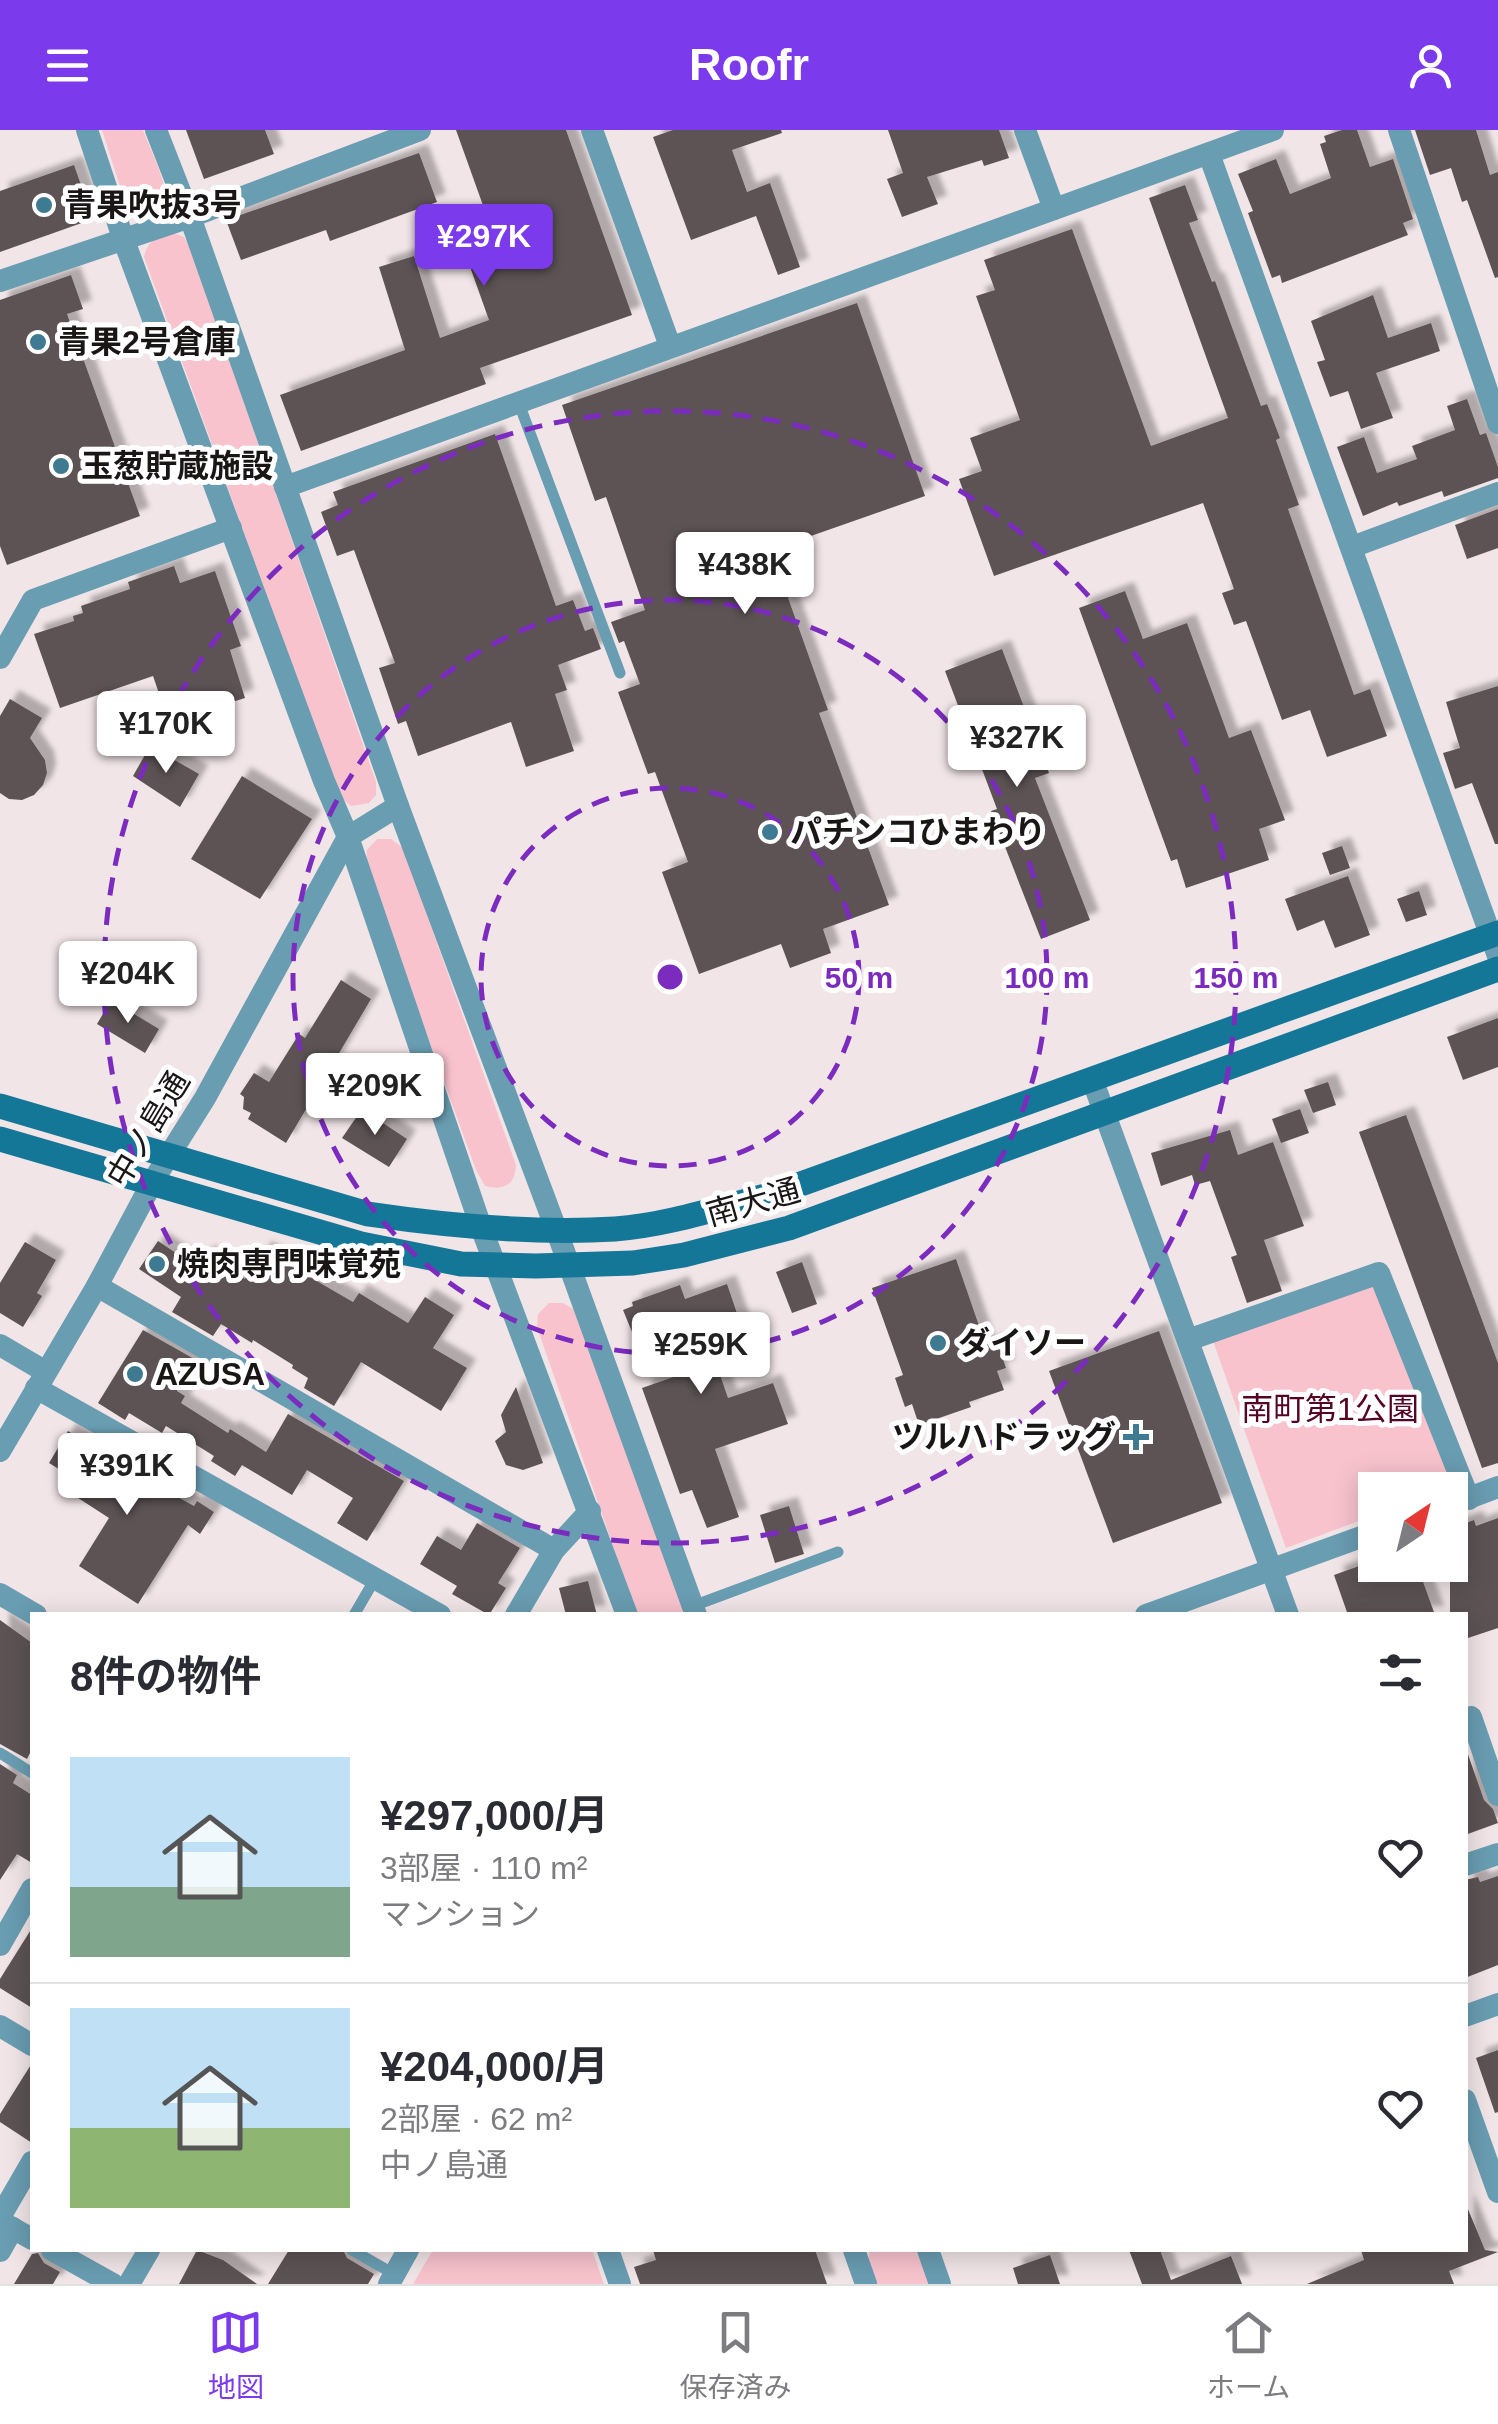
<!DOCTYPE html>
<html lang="ja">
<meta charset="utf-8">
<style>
:root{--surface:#fff;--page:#f7f7f7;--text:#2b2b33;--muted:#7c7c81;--line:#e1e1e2;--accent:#7c3aed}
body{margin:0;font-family:Arial,"Noto Sans JP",sans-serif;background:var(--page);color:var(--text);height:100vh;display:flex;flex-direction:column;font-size:38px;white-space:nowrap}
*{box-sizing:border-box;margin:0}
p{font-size:32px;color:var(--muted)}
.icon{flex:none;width:55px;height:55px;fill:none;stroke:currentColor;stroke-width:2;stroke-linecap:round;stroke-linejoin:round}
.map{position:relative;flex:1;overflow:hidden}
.panel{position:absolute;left:30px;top:1482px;width:1438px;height:640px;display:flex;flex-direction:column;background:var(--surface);border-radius:0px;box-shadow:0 5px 25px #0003}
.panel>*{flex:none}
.needle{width:65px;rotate:35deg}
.controls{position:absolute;left:1358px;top:1342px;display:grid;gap:20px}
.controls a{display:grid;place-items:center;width:110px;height:110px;border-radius:0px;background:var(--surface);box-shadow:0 5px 25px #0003;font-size:50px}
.price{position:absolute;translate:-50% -85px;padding:0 22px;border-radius:10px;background:#fff;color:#222;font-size:32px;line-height:65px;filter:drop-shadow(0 2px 5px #0008)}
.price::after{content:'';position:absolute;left:50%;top:60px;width:30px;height:22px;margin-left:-15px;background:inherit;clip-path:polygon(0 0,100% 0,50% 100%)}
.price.selected{background:var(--accent);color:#fff}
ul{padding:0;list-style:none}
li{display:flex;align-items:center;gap:30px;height:250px;padding:0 40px}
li+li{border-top:2px solid var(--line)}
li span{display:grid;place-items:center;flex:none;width:280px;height:200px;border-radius:0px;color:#555}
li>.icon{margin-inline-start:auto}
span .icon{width:120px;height:120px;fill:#fffc;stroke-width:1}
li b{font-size:42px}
h2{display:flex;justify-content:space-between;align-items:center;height:120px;padding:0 40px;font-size:42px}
header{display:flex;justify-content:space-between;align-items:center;height:130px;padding:0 40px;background:var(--accent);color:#fff;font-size:45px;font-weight:800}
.dock{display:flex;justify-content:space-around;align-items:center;height:140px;border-top:2px solid var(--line);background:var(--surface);font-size:28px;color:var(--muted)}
.dock a{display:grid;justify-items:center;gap:5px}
.dock .selected{color:var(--accent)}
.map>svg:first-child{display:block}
.green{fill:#f8c3cd}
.building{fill:#5d5355;filter:url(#shadow)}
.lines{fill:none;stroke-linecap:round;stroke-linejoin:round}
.lane{stroke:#699db2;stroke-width:11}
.street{stroke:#699db2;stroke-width:22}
.secondary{stroke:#147797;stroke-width:25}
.ring{fill:none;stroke:#7b2cbf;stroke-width:5;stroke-dasharray:18 12}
.poi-dot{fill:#3e7a91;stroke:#fff;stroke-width:4}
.labels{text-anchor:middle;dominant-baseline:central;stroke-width:10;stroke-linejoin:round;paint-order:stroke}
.poi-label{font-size:32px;font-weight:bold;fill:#1a1616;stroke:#fff;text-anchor:start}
.street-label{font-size:32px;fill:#1a1616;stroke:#fff}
.park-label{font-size:32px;fill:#540424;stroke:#fff}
.centre{fill:#7b2cbf;stroke:#fff;stroke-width:5}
.ring-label{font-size:30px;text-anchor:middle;font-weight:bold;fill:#7b2cbf;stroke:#fff;stroke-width:10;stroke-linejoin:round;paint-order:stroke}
</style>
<header><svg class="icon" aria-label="menu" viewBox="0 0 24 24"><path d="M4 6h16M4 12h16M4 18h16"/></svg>Roofr<svg class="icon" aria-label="person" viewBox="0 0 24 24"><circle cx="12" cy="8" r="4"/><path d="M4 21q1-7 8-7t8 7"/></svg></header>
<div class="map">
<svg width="1498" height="2154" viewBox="0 0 1498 2154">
<defs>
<filter id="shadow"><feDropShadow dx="9" dy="-9" stdDeviation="2.5" flood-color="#0004"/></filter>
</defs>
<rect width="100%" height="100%" fill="#f1e5e7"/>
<g class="green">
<path d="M102,0H143C148,14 168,56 166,69C164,76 153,82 147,83C138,86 133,81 126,75Z"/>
<path d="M174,103L184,107L190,117L376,652V665L369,673L351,676L340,667L144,127C148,109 157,108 174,103Z"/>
<path d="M377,709H391L403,718L516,1035C515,1055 504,1061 485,1056L476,1040L366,736L367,720Z"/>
<polygon points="1376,1154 1454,1355 1441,1360 1375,1360 1375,1385 1286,1418 1213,1211"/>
<polygon points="549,1173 563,1173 575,1180 688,1485 637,1485 537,1197 538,1184"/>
<polygon points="433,2120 592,2120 604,2154 413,2154"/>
<polygon points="870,2120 916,2120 929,2154 877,2154 868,2132"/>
</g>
<g class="building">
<polygon points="186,0 265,0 274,24 204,49"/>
<polygon points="456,0 566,0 632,185 480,238 486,254 301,321 280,265 405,220 379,137 414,126 440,208 489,190 454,92 485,81"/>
<polygon points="673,0 781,0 782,3 732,20 747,62 770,53 800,137 778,145 756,86 691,110 653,7"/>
<polygon points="888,0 999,0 1009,28 984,36 982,30 927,47 938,74 902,87 887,49 903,43"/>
<polygon points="1342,0 1357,0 1370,37 1393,29 1413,89 1403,93 1408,105 1282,153 1280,145 1272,148 1248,83 1253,81 1238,44 1276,29 1290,64 1331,48 1320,14 1326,12 1324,6"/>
<polygon points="1415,0 1476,0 1490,45 1498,42 1498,147 1495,148 1467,70 1462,72 1451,38 1430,45"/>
<polygon points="419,23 437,72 330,111 326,100 241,130 226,90"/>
<polygon points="74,35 93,89 0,122 0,61"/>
<polygon points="1185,55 1198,90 1189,93 1212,152 1215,151 1261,276 1267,274 1280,308 1276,310 1299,375 1288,379 1354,565 1370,559 1387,606 1327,627 1310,580 1282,590 1246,491 1234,495 1222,463 1234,459 1203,373 994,446 959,349 982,341 970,308 1020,290 976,166 995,160 984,130 1072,99 1151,316 1228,288 1149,68"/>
<polygon points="71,145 83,179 67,184 140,386 7,435 0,416 0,170"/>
<polygon points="1373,165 1388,208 1431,193 1440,221 1376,243 1393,288 1361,299 1348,261 1330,267 1317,232 1325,230 1311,191"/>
<polygon points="857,173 925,366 771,420 828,580 819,583 889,775 823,799 831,823 790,838 781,814 699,844 662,742 688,732 655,642 648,644 618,562 640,554 624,511 619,513 611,492 645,480 606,367 595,371 562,275"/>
<polygon points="1467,269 1480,305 1486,303 1498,337 1498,348 1444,367 1442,361 1399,376 1397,372 1363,386 1337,317 1364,307 1377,343 1417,329 1412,316 1455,300 1447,276"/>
<polygon points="495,304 556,476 573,470 585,501 593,498 601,519 558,535 567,560 555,564 574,621 526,637 511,592 418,626 406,591 398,594 379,538 395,533 354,420 337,426 321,382 338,375 333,362"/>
<polygon points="1498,379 1498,418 1467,429 1455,395"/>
<polygon points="174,436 180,453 215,441 241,516 230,520 245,568 192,585 186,567 163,575 153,546 60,578 34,504 74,491 73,486 83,483 81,476 130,459 128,452"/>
<polygon points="1125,461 1143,509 1187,493 1229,608 1251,600 1285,690 1259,699 1269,730 1186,758 1177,729 1171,731 1079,478"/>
<polygon points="1002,519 1049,643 1035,648 1090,790 1041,809 991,681 997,679 945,541"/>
<polygon points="1498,556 1498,714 1495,714 1472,653 1455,659 1443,623 1460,618 1446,572"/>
<polygon points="10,569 42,588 30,608 45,630 47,643 43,655 34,665 22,670 9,669 0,663 0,586"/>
<polygon points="150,616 199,644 180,677 133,646"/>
<polygon points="242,646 312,689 260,769 191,729"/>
<polygon points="1342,716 1350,738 1330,745 1322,723"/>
<polygon points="1348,746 1370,805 1335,818 1324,790 1297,801 1285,769"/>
<polygon points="1419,761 1427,785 1406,792 1397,769"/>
<polygon points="341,850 371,869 286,1013 248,989 251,983 243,979 244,967 240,964 254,943 269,952 299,904 305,908"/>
<polygon points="111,870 159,899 145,923 97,894"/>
<polygon points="1498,888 1498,937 1463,950 1447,907"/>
<polygon points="1328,952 1336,975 1313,983 1304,960"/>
<polygon points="362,979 407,1009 389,1037 342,1008"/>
<polygon points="1300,979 1309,1003 1281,1013 1272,989"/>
<polygon points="1406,985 1498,1233 1498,1333 1482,1338 1359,1002"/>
<polygon points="1230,1000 1238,1025 1273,1012 1304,1096 1264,1110 1282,1161 1247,1173 1231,1127 1237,1125 1210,1051 1195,1055 1192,1045 1161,1056 1151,1023"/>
<polygon points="158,1111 197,1137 205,1124 245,1149 263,1120 353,1172 359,1163 408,1193 425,1167 454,1185 433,1218 467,1238 441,1281 361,1232 334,1276 304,1258 308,1248 292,1238 293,1235 253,1210 252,1213 221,1194 213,1206 172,1182 181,1167 139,1139"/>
<polygon points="25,1112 56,1130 37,1163 42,1166 23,1197 0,1183 0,1153"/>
<polygon points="956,1129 986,1216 997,1212 1006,1238 997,1241 1004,1260 969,1272 971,1277 919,1295 912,1274 905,1277 895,1248 903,1245 872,1158"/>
<polygon points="802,1132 817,1174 792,1183 776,1142"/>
<polygon points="727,1154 741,1195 707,1207 728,1268 773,1253 788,1294 715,1319 739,1387 707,1398 692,1360 680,1364 642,1258 685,1243 666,1192 632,1202 623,1180 633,1176 632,1172 680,1155 685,1169"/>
<polygon points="143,1200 196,1230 177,1261 185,1266 181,1273 228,1303 230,1299 266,1322 288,1284 404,1351 367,1411 337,1393 353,1368 307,1340 292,1365 242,1335 235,1346 211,1331 214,1326 166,1296 162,1303 129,1283 125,1290 98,1273"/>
<polygon points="1159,1201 1222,1373 1113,1413 1049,1241"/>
<polygon points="516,1257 543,1333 523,1340 506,1335 495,1311 506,1302 501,1285"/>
<polygon points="68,1301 150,1352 194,1376 197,1371 214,1382 200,1404 188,1395 138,1474 79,1436 109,1388 72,1364 80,1352 49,1333"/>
<polygon points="789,1376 804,1424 775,1433 760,1385"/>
<polygon points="1498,1388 1498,1498 1465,1509 1465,1485 1450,1485 1450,1399 1474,1390 1476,1396"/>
<polygon points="477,1393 520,1418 498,1453 506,1458 489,1485 452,1464 457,1456 420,1434 437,1406 461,1420"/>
<polygon points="1362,1435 1417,1435 1435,1485 1348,1485 1334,1445"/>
<polygon points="588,1451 597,1485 566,1485 559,1458"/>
<polygon points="0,1490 32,1513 32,1619 27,1629 0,1614"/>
<polygon points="1465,1616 1484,1670 1493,1679 1498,1693 1465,1705"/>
<polygon points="0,1634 17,1645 13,1653 32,1665 32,1733 17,1724 0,1750"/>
<polygon points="1498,1746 1498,1835 1465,1848 1465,1750 1478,1747 1480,1752"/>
<polygon points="32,1798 32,1878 0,1858 0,1849"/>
<polygon points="1498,1920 1498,1982 1495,1983 1476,1928"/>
<polygon points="32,1933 32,2013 0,1992 0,1984"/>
<polygon points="1465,2072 1485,2120 1498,2122 1449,2141 1454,2154 1307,2154 1364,2130 1361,2120 1465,2120"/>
<polygon points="197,2120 223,2130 257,2154 179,2154"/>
<polygon points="289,2120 343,2120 347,2128 374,2144 368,2154 268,2154"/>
<polygon points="653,2120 815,2120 827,2154 640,2154 634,2137 656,2130"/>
<polygon points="1129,2120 1160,2120 1171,2150 1231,2126 1242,2154 1142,2154"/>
<polygon points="38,2123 44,2133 60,2142 53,2154 14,2154 32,2124"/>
<polygon points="1050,2125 1060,2154 1018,2154 1013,2138"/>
</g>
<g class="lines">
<g class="lane">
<polyline points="518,271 620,543"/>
<polyline points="693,1476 838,1422"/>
<polyline points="354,1485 375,1449"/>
<polyline points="0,1623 32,1643"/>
<polyline points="352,2120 394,2144"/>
</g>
<g class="street">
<polyline points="87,0 123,108 324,651 348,707 481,1097 627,1485"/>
<polyline points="156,0 190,87 398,676 556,1099 696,1485"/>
<polyline points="592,0 670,216"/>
<polyline points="1025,0 1054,79"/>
<polyline points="1399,0 1498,293"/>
<polyline points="1209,24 1498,826"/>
<polyline points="0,151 190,87 420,0"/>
<polyline points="285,357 1273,0"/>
<polyline points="1352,417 1498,363"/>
<polyline points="0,528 33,470 231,398"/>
<polyline points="1092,949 1288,1485"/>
<polyline points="97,1156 554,1420"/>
<polyline points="1188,1210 1379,1143 1469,1369"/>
<polyline points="0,1215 46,1242"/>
<polyline points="36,1258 440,1485"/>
<polyline points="0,1321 97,1156 153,1051 205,968 348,707 398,676"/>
<polyline points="1450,1375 1498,1357"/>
<polyline points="0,1464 36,1485"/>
<polyline points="516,1485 554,1420 590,1381"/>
<polyline points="1146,1485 1375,1402"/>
<polyline points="1465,1589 1471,1587 1498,1665"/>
<polyline points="1465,1735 1498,1724"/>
<polyline points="0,1815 32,1759"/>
<polyline points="1465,1886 1498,1874"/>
<polyline points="0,1896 32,1915"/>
<polyline points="1465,1970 1498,2062"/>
<polyline points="0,2087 32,2032"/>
<polyline points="0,2091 32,2109"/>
<polyline points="52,2120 113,2154"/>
<polyline points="608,2120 620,2154"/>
<polyline points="854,2120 866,2154"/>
<polyline points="928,2120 940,2154"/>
<polyline points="0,2121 13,2098"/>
<polyline points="129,2154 149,2120"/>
<polyline points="389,2154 408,2120"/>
</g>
<g class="secondary">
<path d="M0,976L368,1084C449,1096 533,1104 615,1099C668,1095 721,1077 773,1064L1498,803"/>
<polyline points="0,1009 361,1114 461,1134 536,1136 633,1133 684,1125 789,1098 1498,839"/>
</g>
</g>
<g class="ring">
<circle cx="670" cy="847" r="189"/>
<circle cx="670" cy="847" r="377"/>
<circle cx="670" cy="847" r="566"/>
</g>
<g class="poi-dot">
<circle cx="44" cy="75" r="10"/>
<circle cx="38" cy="212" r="10"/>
<circle cx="61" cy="336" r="10"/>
<circle cx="770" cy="702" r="10"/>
<circle cx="157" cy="1134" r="10"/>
<circle cx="938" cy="1213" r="10"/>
<circle cx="135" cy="1244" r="10"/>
<path d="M1131 1292h10v10h10v10h-10v10h-10v-10h-10v-10h10z"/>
</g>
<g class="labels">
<g class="poi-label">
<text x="64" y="75">青果吹抜3号</text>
<text x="58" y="212">青果2号倉庫</text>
<text x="81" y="336">玉葱貯蔵施設</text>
<text x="790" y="702">パチンコひまわり</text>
<text x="177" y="1134">焼肉専門味覚苑</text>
<text x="958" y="1213">ダイソー</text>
<text x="155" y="1244">AZUSA</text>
<text x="1116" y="1307" text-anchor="end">ツルハドラッグ</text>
</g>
<g class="street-label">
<text transform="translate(148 999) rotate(-59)">中ノ島通</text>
<text transform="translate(753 1072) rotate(-16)">南大通</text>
</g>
<g class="park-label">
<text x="1330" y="1279">南町第1公園</text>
</g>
</g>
<circle cx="670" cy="847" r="15" class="centre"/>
<g class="ring-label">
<text x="859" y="858">50 m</text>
<text x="1047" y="858">100 m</text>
<text x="1236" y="858">150 m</text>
</g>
</svg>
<div class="controls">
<a><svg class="needle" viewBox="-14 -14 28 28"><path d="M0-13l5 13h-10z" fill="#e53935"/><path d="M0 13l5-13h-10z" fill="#7c7c81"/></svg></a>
</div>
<b class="price selected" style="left:484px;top:159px">¥297K</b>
<b class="price" style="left:745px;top:487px">¥438K</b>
<b class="price" style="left:166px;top:646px">¥170K</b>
<b class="price" style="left:1017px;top:660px">¥327K</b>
<b class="price" style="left:128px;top:896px">¥204K</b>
<b class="price" style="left:375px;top:1008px">¥209K</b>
<b class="price" style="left:701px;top:1267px">¥259K</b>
<b class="price" style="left:127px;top:1388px">¥391K</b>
<section class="panel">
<h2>8件の物件<svg class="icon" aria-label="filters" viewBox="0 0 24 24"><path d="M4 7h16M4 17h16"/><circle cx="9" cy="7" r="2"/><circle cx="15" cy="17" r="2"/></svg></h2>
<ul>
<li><span style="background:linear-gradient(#bfe0f5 65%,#7fa58c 0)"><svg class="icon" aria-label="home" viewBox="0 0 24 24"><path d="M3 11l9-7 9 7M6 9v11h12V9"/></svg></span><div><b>¥297,000/月</b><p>3部屋 · 110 m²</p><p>マンション</p></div><svg class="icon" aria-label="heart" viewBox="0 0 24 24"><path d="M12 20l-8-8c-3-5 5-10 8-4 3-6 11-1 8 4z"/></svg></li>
<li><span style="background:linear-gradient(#bfe0f5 60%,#8fb573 0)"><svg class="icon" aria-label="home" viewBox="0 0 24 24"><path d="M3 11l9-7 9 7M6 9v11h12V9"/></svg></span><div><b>¥204,000/月</b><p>2部屋 · 62 m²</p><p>中ノ島通</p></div><svg class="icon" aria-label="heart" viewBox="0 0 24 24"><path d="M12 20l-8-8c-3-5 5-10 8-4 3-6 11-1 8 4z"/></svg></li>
</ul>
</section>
</div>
<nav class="dock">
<a class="selected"><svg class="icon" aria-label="map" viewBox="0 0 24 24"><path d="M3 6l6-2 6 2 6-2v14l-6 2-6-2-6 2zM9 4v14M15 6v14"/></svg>地図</a>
<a><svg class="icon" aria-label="saved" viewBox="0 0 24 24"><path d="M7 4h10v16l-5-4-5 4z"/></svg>保存済み</a>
<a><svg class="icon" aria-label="home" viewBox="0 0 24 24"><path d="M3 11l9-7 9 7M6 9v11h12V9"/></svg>ホーム</a>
</nav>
